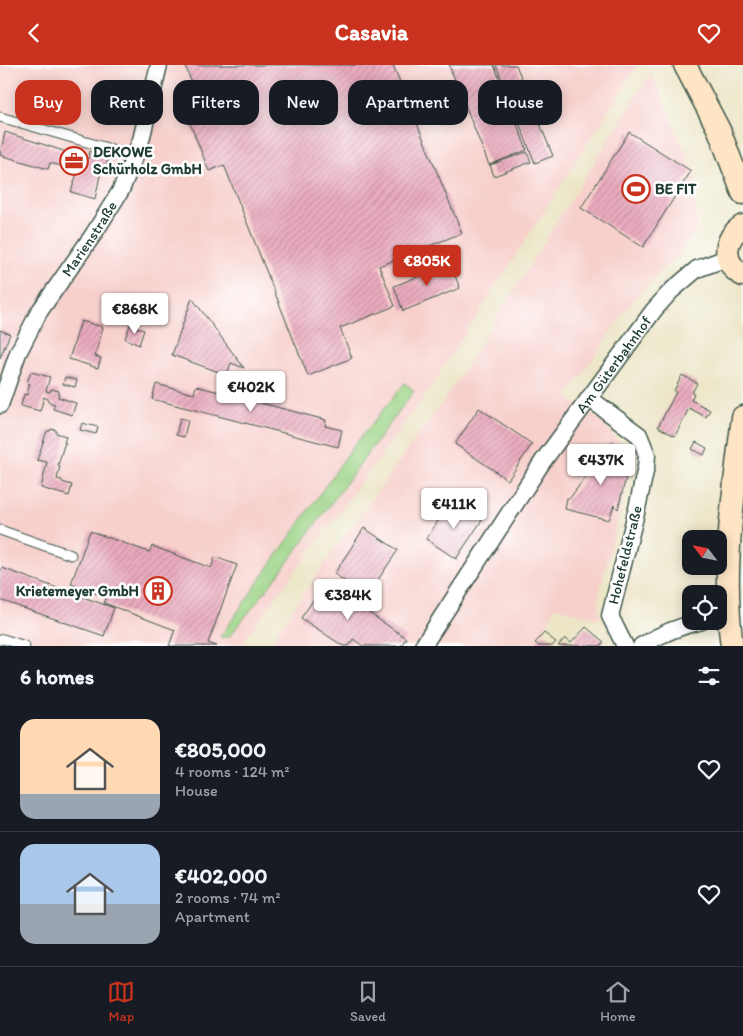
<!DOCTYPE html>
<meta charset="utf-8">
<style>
:root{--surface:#171b24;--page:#242831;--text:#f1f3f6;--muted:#9ea1a6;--line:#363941;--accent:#c8321e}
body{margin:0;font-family:Itim,sans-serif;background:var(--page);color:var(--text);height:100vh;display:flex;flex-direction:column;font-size:19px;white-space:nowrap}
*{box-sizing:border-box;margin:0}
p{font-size:16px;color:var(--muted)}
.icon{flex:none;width:28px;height:28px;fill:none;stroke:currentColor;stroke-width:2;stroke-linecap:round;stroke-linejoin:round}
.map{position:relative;height:581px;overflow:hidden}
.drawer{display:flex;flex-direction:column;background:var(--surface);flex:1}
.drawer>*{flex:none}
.top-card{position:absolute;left:15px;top:15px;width:714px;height:45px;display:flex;gap:10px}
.needle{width:32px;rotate:302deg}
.controls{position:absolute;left:682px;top:465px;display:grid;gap:10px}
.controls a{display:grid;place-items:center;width:45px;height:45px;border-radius:10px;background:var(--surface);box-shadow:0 2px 12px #0003;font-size:25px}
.price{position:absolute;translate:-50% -42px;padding:0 11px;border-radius:5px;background:#fff;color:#222;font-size:16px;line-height:32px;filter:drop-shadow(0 1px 2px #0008)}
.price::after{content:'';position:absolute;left:50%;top:30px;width:15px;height:11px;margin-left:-8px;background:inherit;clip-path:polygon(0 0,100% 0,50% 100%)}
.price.current{background:var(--accent);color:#fff}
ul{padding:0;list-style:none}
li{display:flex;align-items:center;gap:15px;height:125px;padding:0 20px}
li+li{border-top:1px solid var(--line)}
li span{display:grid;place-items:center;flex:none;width:140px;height:100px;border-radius:15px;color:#555}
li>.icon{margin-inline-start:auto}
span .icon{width:60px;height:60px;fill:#fffc;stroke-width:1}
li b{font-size:21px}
h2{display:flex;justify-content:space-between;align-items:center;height:60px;padding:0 20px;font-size:21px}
.chip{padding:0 18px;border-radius:15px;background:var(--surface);box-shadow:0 2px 12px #0003;font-size:18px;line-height:45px}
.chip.current{background:var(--accent);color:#fff}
header{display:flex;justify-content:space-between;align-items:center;height:65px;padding:0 20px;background:var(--accent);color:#fff;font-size:22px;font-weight:700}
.tab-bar{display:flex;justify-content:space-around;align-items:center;height:70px;border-top:1px solid var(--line);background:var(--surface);font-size:14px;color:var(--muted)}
.tab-bar a{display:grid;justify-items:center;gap:2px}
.tab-bar .current{color:var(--accent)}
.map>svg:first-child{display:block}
.built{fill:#f7d0cc}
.green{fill:#9cd486;stroke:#5e885d}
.building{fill:url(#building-hatch)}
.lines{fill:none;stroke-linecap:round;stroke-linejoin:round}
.lane-casing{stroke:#3e564a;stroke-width:11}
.street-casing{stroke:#3e564a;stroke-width:19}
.secondary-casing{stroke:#3e564a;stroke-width:25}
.lane{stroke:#fff;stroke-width:9}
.street{stroke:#fff;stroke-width:16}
.secondary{stroke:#fde5c5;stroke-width:22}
.labels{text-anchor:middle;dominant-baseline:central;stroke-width:5;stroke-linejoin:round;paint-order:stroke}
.poi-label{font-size:15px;font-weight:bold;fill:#1f3d34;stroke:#fff;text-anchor:start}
.street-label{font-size:15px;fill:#1f3d34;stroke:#fff}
</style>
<header><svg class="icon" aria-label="back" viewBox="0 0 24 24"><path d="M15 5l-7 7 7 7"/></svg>Casavia<svg class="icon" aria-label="heart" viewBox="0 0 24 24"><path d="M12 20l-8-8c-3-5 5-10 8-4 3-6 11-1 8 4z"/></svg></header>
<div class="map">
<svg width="743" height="581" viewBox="0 0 743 581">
<defs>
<pattern id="building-hatch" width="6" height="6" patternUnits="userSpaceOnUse" patternTransform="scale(1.25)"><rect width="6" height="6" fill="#ebacbf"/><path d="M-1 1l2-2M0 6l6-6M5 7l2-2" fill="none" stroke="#be8d9c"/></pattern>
</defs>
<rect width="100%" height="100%" fill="#fff"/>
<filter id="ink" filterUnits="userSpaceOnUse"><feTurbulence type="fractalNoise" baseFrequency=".02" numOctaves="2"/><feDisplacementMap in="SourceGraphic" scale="10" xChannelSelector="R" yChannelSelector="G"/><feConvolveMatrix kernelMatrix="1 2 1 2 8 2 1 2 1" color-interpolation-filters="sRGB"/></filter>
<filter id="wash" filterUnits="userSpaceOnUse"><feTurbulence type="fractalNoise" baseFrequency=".0096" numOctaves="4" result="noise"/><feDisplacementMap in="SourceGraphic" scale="20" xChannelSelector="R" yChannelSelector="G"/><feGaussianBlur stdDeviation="1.12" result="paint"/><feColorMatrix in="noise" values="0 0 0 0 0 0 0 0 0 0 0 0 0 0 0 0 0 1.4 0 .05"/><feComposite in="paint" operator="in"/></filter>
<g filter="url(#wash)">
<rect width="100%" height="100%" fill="#ece5c6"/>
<g class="built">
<polygon points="0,0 638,0 427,328 240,581 0,581"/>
<polygon points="651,7 694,107 697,163 684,183 637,231 625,246 567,332 602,356 633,394 598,533 600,554 555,542 544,566 534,578 537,581 268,581 318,508 454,321"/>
</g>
<polygon class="green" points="405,318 414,326 276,513 229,572 220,572 352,383"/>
<g id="blocks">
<g class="building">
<polygon points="185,0 393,0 462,168 379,201 395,241 340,263 352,293 308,311 224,100 209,106 178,28 193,22"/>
<polygon points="449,0 494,0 527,85 489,100"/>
<polygon points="496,0 516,0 553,91 535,98"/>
<polygon points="5,67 88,94 90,86 109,91 105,107 101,106 95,134 71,127 78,105 50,98 48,104 0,90"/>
<polygon points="629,67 691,106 643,182 581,143"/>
<polygon points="527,87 531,97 494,111 490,100"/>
<polygon points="450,199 460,223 403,246 394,221"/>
<polygon points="192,233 244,303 231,298 227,310 172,290"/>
<polygon points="81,256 103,262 95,291 101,293 98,303 69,294"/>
<polygon points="130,260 144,265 139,280 125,274"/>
<polygon points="0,265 10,269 0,293"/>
<polygon points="31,307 50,312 46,326 50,327 51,324 59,326 58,332 76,338 72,350 53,344 55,339 48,337 48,334 44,332 40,346 21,341 24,329 27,330 28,325 30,319 27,318"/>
<polygon points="682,310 697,318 692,328 694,329 691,335 710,345 706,352 689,343 675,371 658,362 676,327 674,326"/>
<polygon points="65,312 77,315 75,322 63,319"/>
<polygon points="156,319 194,329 196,321 326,355 325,361 342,365 338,382 152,334"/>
<polygon points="479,343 532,379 508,415 455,379"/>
<polygon points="180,353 188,355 184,372 176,370"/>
<polygon points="82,358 98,362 96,369 80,365"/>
<polygon points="51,364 56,365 56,368 66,371 64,378 66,378 64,380 58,400 60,401 57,414 62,415 62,417 72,420 69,431 41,423 47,397 37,395 47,366 50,366"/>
<polygon points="611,377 623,386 615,396 629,400 618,444 614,440 609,455 565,444 567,433 570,433"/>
<polygon points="696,377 707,383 704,390 692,384"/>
<polygon points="452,435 482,455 456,494 426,474"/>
<polygon points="364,463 398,485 367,531 334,509"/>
<polygon points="90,466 149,487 152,481 211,503 215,492 237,500 208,578 217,581 169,581 175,565 104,538 106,532 71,519"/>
<polygon points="2,503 71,528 74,522 85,526 83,532 114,543 104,571 0,535 0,507"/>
<polygon points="325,518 406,573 401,581 363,581 353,574 349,581 343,581 301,553"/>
<polygon points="586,562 604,577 600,581 558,581 565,573 571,578"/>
<polygon points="544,568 556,577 552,581 539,581 535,578"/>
</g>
</g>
</g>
<g filter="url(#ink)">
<use href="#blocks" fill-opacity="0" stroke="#3e564a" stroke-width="1"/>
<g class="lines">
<defs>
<g id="lane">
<polyline points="0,52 135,91"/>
<polyline points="0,465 71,490"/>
<polyline points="0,575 3,574 25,581"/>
</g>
<g id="street">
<polyline points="589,333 639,370 647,390 646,402 636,448 610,551 625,581"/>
<path id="s1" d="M0,340L18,288L39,247L93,170L121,125L141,75L159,0"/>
<path id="s2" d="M423,581L543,396L654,245L671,226L697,204L727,193"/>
<path d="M641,581C660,569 680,561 702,556"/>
</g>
<g id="secondary">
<polyline points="685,0 719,65 743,128"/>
<path d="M743,161C723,173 721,199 743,210"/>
<path d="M732,581C721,505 734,427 743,352"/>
</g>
</defs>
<use href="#lane" class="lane-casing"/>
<use href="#street" class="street-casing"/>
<use href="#secondary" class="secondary-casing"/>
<use href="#lane" class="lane"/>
<use href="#street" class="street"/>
<use href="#secondary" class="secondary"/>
</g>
</g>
<defs>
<symbol id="office-ring" viewBox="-11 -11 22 22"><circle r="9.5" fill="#fff" stroke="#c8321e" stroke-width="1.5"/><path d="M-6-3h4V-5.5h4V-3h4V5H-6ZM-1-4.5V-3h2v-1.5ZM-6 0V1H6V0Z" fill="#c8321e"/></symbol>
<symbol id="stadium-ring" viewBox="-11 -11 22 22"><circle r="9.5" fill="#fff" stroke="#c8321e" stroke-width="1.5"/><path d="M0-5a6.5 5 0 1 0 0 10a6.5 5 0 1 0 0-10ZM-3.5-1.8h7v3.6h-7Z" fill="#c8321e"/></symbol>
<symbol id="building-ring" viewBox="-11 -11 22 22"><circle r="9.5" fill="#fff" stroke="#c8321e" stroke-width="1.5"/><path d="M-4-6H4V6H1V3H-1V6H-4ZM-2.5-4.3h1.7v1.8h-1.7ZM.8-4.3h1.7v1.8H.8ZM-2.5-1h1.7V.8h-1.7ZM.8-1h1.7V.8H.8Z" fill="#c8321e"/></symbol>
</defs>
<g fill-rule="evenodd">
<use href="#office-ring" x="58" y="80" width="32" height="32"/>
<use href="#stadium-ring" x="620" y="108" width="32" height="32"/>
<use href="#building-ring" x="142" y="510" width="32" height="32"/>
</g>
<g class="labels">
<g class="poi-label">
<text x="93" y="87">DEKOWE<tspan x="93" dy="17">Schürholz GmbH</tspan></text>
<text x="655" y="124">BE FIT</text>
<text x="139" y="526" text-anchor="end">Krietemeyer GmbH</text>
</g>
<g class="street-label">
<text stroke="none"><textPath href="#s1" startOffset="190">Marienstraße</textPath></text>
<text stroke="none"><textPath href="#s2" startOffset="340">Am Güterbahnhof</textPath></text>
<text transform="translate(625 490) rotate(-76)">Hohefeldstraße</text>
</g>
</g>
</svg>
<div class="controls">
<a><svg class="needle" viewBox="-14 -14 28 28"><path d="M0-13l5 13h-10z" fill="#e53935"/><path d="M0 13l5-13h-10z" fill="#9ea1a6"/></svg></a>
<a><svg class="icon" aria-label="locate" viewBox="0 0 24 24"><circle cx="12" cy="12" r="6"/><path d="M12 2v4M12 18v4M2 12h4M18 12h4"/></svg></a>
</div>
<b class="price current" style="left:427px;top:222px">€805K</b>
<b class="price" style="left:135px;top:270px">€868K</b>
<b class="price" style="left:251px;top:348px">€402K</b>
<b class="price" style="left:601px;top:421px">€437K</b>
<b class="price" style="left:454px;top:465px">€411K</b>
<b class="price" style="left:348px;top:556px">€384K</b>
<div class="top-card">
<a class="chip current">Buy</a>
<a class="chip">Rent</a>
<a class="chip">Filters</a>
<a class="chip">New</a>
<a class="chip">Apartment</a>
<a class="chip">House</a>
</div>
</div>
<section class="drawer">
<h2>6 homes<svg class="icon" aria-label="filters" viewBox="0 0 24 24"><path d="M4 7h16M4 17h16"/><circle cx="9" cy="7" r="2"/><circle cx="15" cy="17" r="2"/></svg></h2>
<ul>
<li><span style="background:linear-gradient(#ffd9b3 75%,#9aa5b1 0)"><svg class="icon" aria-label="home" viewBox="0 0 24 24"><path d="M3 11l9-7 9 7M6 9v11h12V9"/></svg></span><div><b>€805,000</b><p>4 rooms · 124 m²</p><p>House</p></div><svg class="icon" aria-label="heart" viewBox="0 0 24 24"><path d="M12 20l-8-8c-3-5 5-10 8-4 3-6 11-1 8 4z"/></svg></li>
<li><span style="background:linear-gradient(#a9c7e8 60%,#9aa5b1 0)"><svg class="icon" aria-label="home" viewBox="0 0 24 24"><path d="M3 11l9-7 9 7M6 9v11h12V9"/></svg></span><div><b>€402,000</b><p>2 rooms · 74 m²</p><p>Apartment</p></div><svg class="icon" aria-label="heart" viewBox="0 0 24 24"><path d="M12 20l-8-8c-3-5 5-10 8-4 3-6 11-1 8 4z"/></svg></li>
</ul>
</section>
<nav class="tab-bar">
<a class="current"><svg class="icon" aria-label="map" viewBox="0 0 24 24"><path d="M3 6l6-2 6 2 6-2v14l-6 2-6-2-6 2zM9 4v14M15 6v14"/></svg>Map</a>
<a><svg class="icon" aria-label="saved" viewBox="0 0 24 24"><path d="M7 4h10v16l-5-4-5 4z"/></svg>Saved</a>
<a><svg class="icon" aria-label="home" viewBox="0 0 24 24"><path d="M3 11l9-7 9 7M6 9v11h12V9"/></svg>Home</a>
</nav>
